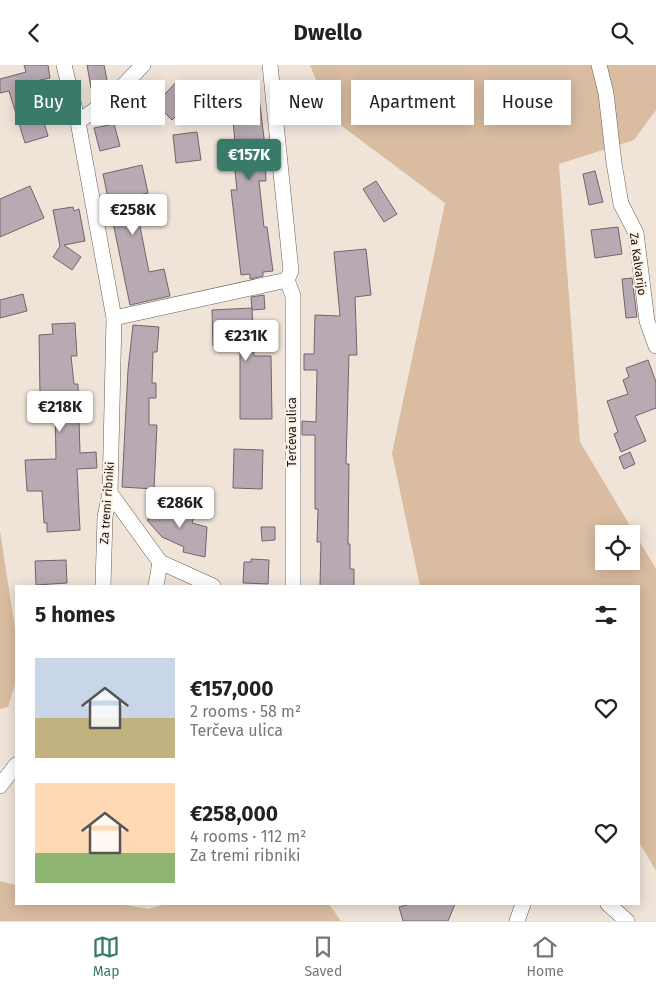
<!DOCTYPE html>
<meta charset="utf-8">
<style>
:root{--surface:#fff;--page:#f6f6f6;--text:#222;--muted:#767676;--line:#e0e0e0;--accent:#3a7a68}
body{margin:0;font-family:"Fira Sans",sans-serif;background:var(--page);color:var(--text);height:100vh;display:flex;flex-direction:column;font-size:19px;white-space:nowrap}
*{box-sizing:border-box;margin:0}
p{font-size:16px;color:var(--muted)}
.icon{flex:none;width:28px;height:28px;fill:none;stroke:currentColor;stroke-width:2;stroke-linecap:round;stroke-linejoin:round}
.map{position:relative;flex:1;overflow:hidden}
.drawer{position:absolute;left:15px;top:520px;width:625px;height:320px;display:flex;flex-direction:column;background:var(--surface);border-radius:0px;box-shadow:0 2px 12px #0003}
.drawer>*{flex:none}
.guide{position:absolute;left:15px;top:15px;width:626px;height:45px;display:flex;gap:10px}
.fabs{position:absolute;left:595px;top:460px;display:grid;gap:10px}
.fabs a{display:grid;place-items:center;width:45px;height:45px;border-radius:0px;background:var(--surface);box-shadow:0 2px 12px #0003;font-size:25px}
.price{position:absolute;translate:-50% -42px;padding:0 11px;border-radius:5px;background:#fff;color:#222;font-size:16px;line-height:32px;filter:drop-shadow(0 1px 2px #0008)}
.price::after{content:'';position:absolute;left:50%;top:30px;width:15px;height:11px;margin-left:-8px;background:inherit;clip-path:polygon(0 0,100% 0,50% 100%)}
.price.selected{background:var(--accent);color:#fff}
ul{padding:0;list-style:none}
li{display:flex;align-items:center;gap:15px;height:125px;padding:0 20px}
li span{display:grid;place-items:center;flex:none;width:140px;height:100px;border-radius:0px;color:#555}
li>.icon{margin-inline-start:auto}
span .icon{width:60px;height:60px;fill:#fffc;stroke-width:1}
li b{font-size:21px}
h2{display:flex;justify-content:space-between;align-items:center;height:60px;padding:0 20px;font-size:21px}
.pill{padding:0 18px;border-radius:0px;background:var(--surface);box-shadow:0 2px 12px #0003;font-size:18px;line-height:45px}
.pill.selected{background:var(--accent);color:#fff}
header{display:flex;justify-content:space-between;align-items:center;height:65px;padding:0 20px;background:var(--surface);font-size:22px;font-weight:700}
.menu{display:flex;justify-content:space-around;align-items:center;height:70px;border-top:1px solid var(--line);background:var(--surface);font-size:14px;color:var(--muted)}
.menu a{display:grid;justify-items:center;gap:2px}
.menu .selected{color:var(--accent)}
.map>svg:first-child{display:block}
.green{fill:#dabda0;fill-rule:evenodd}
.building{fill:#b8aab2;stroke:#72646c}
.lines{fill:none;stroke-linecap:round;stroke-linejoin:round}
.street-casing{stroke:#685e54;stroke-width:16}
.street{stroke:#fff;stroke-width:15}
.labels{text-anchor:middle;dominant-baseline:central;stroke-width:4;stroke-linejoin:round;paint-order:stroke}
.street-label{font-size:12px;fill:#1a1612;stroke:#fdf1e6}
</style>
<header><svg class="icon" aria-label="back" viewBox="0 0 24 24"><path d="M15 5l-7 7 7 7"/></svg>Dwello<svg class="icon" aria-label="search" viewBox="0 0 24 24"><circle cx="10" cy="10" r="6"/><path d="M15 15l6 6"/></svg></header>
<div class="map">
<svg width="656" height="856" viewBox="0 0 656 856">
<rect width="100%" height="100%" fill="#f0e4d9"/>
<g class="green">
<path d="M310,0H656V45L634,75L559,99L580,377L656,504V806L639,777V521H420L392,388L445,138L331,53ZM604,469H631V496H604Z"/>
<polygon points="0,466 16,570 16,616 8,642 0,644"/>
<polygon points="0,816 16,820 16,839 120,839 148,844 166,839 329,839 341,856 0,856"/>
</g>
<g class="building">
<polygon points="24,0 48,0 50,13 32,17 48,71 25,78 9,26 0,28 0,14 26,7"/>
<polygon points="87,0 104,0 108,20 91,23"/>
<polygon points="177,16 194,32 172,55 156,39"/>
<polygon points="257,16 264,73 266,116 259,116 264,162 267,162 273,206 263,207 263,211 250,214 250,209 241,210 231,125 237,125 232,78 235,78 230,19"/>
<polygon points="114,59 120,81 100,86 94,63"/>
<polygon points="197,67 201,95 176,98 173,70"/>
<polygon points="142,100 148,128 134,131 149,207 164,204 170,231 130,240 103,109"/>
<polygon points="595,106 603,137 589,140 583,109"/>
<polygon points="376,116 397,149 384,157 363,124"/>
<polygon points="30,121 44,153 0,172 0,134"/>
<polygon points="73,142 74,146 79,144 85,176 64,180 81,192 72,205 53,192 60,181 53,145"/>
<polygon points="618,162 622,189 595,193 591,165"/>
<polygon points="366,184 371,230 355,232 357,290 349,290 346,399 349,399 348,479 350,479 350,504 354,504 354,521 320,521 321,477 317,477 318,444 315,444 315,370 302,370 302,356 316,357 317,305 304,305 304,289 314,289 315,250 340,251 334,187"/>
<polygon points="632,213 637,252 626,253 622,214"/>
<polygon points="23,229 27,246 0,253 0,235"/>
<polygon points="264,230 265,244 252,245 251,232"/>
<polygon points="252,243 254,291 271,291 272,354 240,354 240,280 213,281 212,245"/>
<polygon points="75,258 77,291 71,291 74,319 78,319 80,388 96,387 97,403 77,404 80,465 47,467 47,458 44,458 42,426 27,426 25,395 56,394 55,339 47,339 46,327 40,328 39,270 53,269 52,259"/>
<polygon points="133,260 159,262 157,287 153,287 152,318 156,318 156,333 149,333 149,360 157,360 154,424 122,422 128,305"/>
<polygon points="648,295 656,317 656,343 635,351 646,376 621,387 614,369 618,367 607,336 628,329 623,315 629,312 626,303"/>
<polygon points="234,384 263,385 262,424 233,423"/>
<polygon points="630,387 635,399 624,404 619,392"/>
<polygon points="164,434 178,439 175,445 194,452 192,458 207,462 205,492 183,487 184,482 162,472 147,455 158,449"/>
<polygon points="261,462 275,462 275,475 262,476"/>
<polygon points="251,494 269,495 268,519 243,518 244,497 251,497"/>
<polygon points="66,495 67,518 36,520 35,496"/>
<polygon points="411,839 455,839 448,856 403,856 399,842"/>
</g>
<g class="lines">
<defs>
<g id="street">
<polyline points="64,0 78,57 114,253 110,428 105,452 103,521"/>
<polyline points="270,0 291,206 287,215 293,231 293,521"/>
<polyline points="599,0 606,28 614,98 621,139 636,168 647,256 656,281"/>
<polyline points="78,57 111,33 143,0"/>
<polyline points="114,253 287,215"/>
<polyline points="110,428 160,497 213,521"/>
<polyline points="156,521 160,497"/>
<polyline points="0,721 16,700"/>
<polyline points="608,839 627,856"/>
<polyline points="517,856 523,839"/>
</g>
</defs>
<use href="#street" class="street-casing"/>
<use href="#street" class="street"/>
</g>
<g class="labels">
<g class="street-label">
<text transform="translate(638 199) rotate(82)">Za Kalvarijo</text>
<text transform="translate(292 367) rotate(-90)">Terčeva ulica</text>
<text transform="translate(107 438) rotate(-86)">Za tremi ribniki</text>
</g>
</g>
</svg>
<div class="fabs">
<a><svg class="icon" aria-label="locate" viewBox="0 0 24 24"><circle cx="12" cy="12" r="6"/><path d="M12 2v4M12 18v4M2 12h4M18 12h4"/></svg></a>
</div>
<b class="price selected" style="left:249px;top:116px">€157K</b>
<b class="price" style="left:133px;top:171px">€258K</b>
<b class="price" style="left:246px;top:297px">€231K</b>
<b class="price" style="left:60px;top:368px">€218K</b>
<b class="price" style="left:180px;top:464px">€286K</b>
<div class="guide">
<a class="pill selected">Buy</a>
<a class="pill">Rent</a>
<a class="pill">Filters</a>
<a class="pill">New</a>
<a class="pill">Apartment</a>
<a class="pill">House</a>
</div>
<section class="drawer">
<h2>5 homes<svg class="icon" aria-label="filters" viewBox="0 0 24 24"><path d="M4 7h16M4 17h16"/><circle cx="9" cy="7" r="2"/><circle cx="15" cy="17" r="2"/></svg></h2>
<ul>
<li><span style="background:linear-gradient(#c9d6e8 60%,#c2b280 0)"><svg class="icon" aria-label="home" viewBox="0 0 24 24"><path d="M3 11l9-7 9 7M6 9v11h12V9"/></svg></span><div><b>€157,000</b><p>2 rooms · 58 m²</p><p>Terčeva ulica</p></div><svg class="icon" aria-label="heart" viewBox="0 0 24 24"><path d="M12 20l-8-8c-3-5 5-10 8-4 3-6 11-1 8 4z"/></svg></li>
<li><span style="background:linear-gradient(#ffd9b3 70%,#8fb573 0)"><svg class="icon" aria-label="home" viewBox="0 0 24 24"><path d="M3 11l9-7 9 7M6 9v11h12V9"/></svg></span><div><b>€258,000</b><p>4 rooms · 112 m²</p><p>Za tremi ribniki</p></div><svg class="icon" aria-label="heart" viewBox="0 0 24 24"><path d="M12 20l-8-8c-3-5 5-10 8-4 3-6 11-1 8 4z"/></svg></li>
</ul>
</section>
</div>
<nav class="menu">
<a class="selected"><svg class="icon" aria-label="map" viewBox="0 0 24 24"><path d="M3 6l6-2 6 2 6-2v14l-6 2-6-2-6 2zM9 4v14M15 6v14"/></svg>Map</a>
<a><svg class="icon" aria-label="saved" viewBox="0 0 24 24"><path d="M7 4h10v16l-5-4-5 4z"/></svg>Saved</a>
<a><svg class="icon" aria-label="home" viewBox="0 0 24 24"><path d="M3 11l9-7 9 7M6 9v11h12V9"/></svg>Home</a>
</nav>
